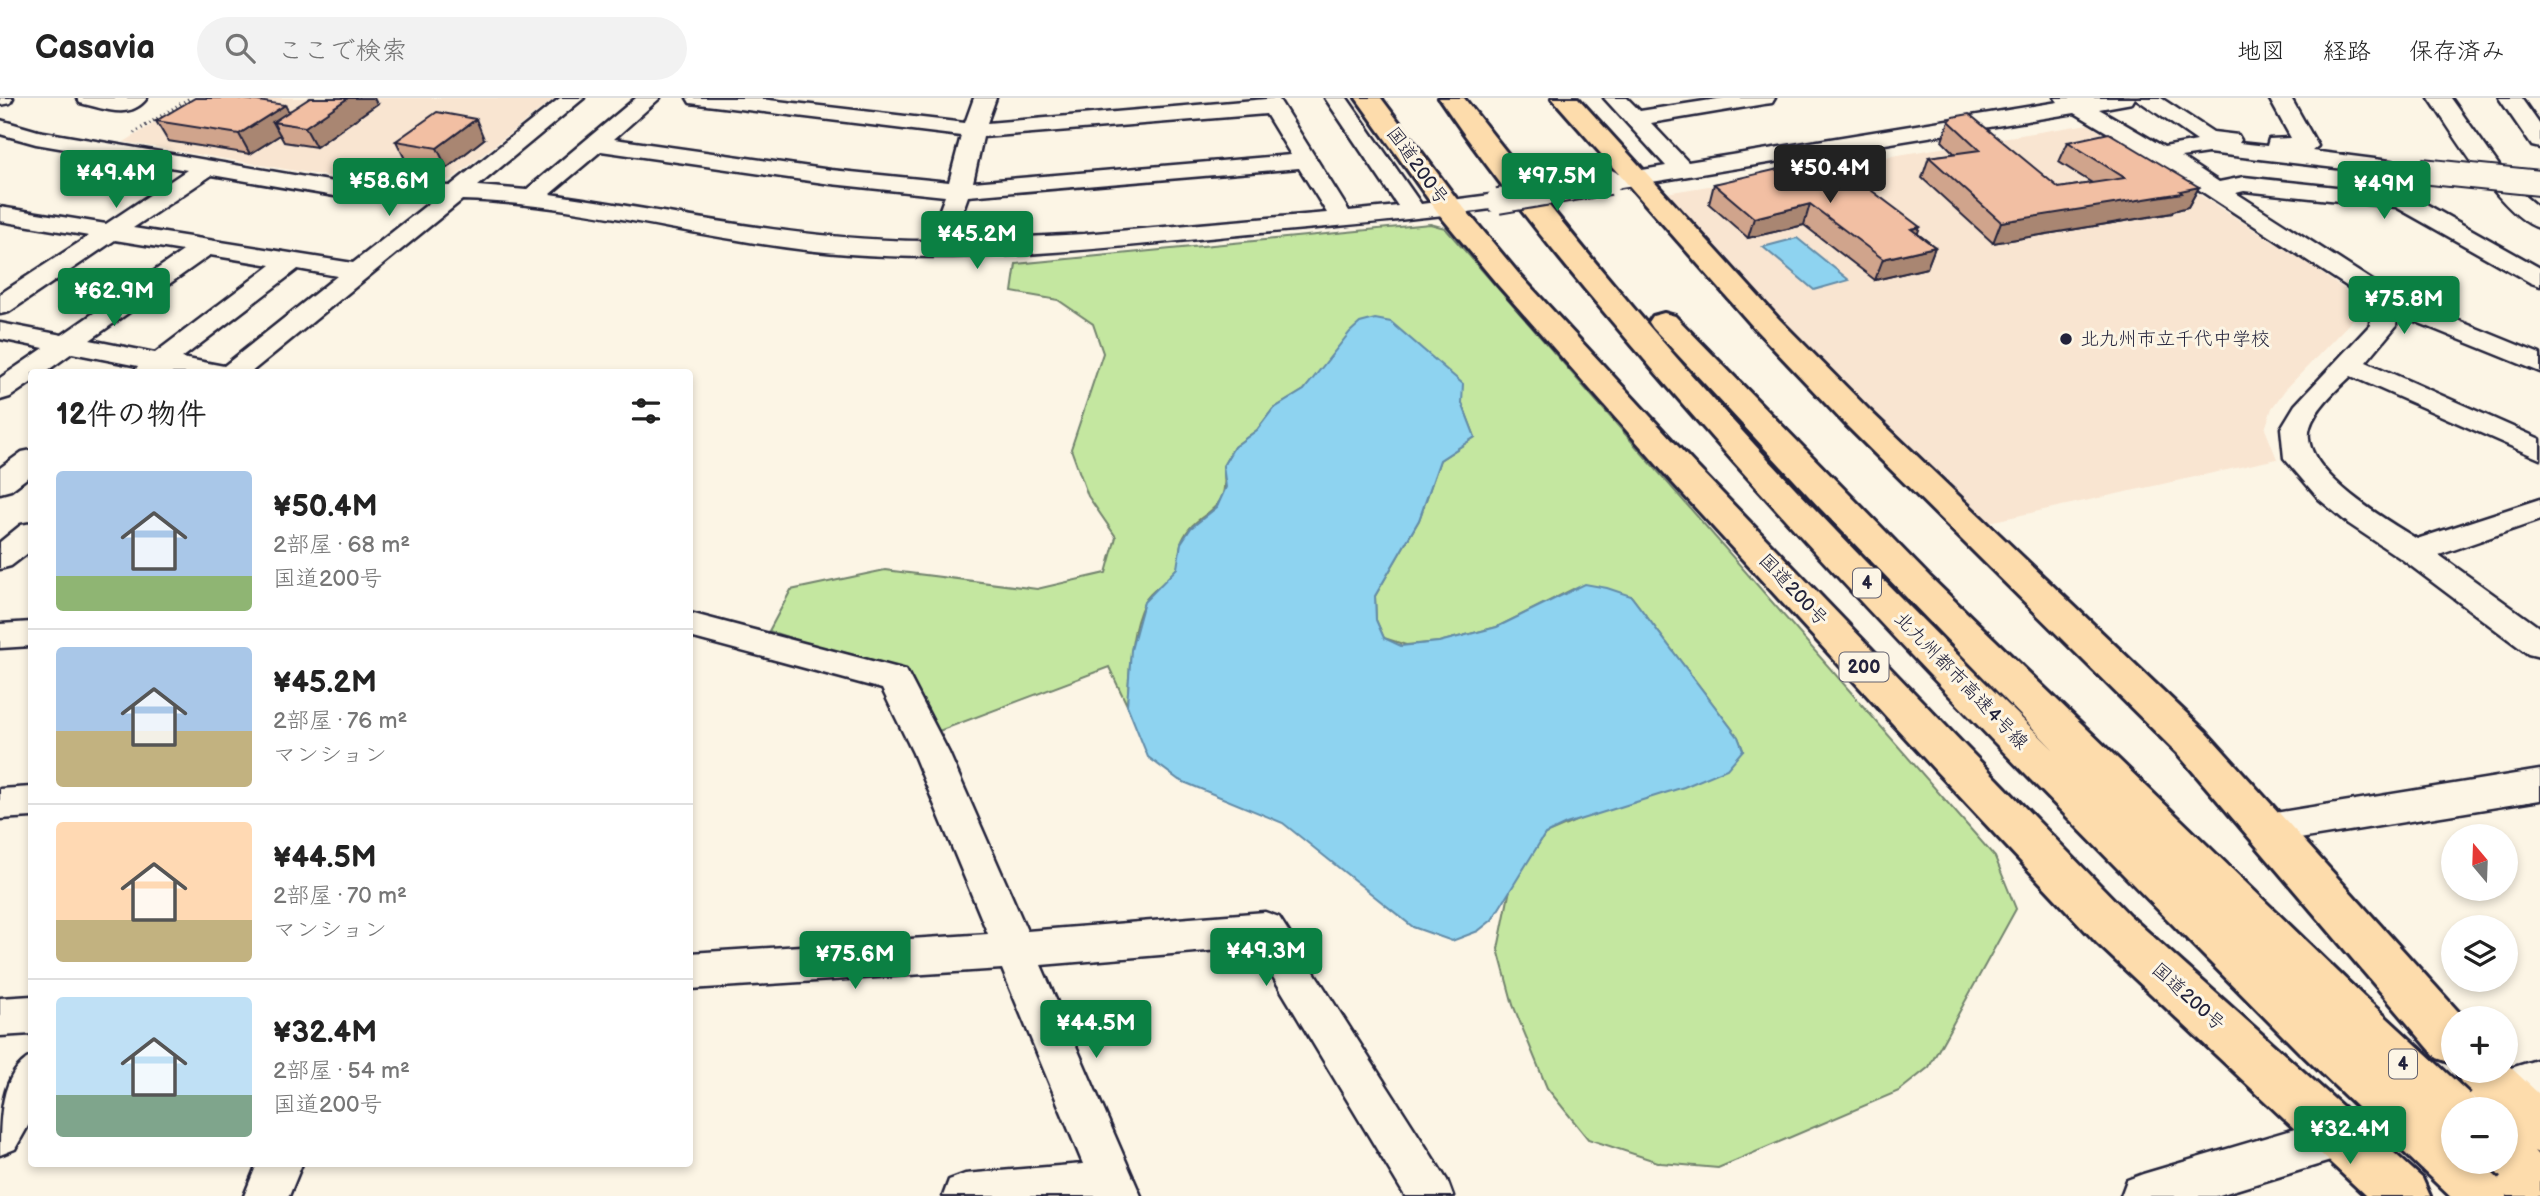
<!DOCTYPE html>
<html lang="ja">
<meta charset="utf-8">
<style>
:root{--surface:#fff;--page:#f2f2f2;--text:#222;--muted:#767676;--line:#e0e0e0;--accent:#0b8043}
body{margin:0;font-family:"Balsamiq Sans","Klee One",sans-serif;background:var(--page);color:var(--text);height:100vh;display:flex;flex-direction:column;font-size:26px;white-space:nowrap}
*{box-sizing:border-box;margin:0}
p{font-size:23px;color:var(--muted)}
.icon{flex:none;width:38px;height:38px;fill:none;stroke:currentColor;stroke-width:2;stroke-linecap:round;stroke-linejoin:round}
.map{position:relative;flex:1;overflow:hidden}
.side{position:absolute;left:28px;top:271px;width:665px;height:798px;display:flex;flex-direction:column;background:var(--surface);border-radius:7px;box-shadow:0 4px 10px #0003}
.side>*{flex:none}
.needle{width:46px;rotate:341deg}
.tools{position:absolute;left:2441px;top:726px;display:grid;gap:14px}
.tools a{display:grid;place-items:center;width:77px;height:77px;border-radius:50%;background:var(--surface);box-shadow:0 4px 10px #0003;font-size:35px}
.price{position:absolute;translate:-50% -60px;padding:0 16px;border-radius:7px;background:var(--accent);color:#fff;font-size:23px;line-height:46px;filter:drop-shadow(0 2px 4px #0008)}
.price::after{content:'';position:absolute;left:50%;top:42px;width:21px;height:16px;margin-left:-10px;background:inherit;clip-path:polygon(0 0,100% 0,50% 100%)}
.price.selected{background:#222;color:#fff}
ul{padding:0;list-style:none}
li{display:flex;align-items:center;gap:21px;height:175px;padding:0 28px}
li+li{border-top:2px solid var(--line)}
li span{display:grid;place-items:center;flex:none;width:196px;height:140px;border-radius:7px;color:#555}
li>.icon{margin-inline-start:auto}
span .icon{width:84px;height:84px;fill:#fffc;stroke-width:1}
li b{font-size:30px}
h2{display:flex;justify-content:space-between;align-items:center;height:84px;padding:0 28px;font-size:30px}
header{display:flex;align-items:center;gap:42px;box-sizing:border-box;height:98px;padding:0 35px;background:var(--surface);border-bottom:2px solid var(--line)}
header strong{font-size:33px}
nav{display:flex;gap:38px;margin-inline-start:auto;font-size:24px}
.search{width:490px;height:63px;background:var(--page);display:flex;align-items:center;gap:18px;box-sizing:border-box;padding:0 24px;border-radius:38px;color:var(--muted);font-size:26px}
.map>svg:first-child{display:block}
.built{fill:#f9e5d1}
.green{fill:#c4e7a0;stroke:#73846e;stroke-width:2}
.water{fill:#8ed3f0;stroke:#638ca8;stroke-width:2}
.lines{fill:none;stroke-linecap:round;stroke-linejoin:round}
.minor-casing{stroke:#22223b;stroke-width:5}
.highway-casing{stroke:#22223b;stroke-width:6}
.path{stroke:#22223b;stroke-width:3.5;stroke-dasharray:1 3.5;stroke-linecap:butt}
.minor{fill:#fcf5e5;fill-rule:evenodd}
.highway{fill:#fddcac;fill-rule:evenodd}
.minor-bridge-casing{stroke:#22223b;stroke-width:28;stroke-linecap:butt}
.highway-bridge-casing{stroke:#22223b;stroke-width:52;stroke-linecap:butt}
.minor-bridge{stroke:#fcf5e5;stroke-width:24}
.highway-bridge{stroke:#fddcac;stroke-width:46}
.wall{fill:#d0a48c;stroke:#22223b;stroke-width:2}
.shaded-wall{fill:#a98672;stroke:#22223b;stroke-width:2}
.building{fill:#f2bfa3;stroke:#22223b;stroke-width:2}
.poi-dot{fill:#22223b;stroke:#fcf5e5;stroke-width:2.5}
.labels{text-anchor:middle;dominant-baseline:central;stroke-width:6;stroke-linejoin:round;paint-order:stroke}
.shield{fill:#fcf5e5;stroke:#63616e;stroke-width:2}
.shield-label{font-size:18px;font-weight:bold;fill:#22223b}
.street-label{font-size:19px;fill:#22223b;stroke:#fcf5e5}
.poi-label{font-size:19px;fill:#22223b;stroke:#fcf5e5;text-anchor:start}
</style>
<header>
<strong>Casavia</strong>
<div class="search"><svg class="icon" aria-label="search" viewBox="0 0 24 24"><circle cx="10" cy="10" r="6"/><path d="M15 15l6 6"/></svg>ここで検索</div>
<nav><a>地図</a><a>経路</a><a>保存済み</a></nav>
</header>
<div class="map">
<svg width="2540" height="1098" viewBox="0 0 2540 1098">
<rect width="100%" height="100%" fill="#fcf5e5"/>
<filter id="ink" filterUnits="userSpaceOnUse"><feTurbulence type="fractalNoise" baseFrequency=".0143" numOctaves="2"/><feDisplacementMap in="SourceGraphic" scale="14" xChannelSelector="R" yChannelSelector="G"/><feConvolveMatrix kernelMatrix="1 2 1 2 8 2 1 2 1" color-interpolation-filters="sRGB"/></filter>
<g filter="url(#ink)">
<g class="built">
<polygon points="195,0 555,0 452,81 444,83 356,83 124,44"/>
<polygon points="2088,26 2313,169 2345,192 2353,203 2359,215 2285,292 2272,310 2265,331 2277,361 1989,424 1822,267 1666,95"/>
</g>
<path class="green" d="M1430,126L1445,130L1995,759L2016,811L1929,969L1899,993L1718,1070L1661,1065L1588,1041L1547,990L1513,907L1498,851L1510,791L1545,736L1743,652L1738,639L1631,498L1573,491L1497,529L1439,544L1406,547L1384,540L1376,522L1375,498L1419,422L1440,362L1475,339L1462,305L1324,269L1304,292L1273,311L1257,332L1234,349L1223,368C1232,421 1197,408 1182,443C1178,451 1181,463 1177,470C1170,484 1150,491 1144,505C1129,536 1130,574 1127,607L1109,569L939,633L910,578L901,570L834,554L769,533L791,492L885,472L1037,491L1106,475L1116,439L1088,398L1071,351L1103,255L1093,226L1058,202L1012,194L1016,166Z"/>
<g class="water">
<polygon points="1797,140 1849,182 1814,192 1763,149"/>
<polygon points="1375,221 1391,224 1463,286 1462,305 1475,339 1440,362 1419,422 1375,498 1376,522 1384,540 1401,548 1439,544 1497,529 1585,486 1607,490 1631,498 1738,639 1743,652 1727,671 1684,689 1566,726 1545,736 1492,822 1478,833 1452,843 1413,829 1283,725 1179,682 1148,659 1127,607 1131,552 1144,504 1177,470 1181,445 1191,430 1217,409 1226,389 1223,368 1234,349 1257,332 1273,311 1304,292 1350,234 1360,225"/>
</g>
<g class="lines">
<defs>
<g id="minor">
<polygon points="0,0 13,0 10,5 0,7"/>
<path d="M77,0H147C130,23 103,10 80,5Z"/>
<path d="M560,0H584L478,88L526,92L636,0H660L614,41L831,72L949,84L961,38L698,6L690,5L687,0H752L965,25L974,0H996L987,25L1278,0L1349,113L1398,108L1325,0H1347L1421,106L1498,96L1506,98L1510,103L1506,108L1498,110C1405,123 1313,130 1219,139C1097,151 972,165 849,156C719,147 592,106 462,102L250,275H139L136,271L138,268L72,255L44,275H32V284L10,299L0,302V280L44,250L0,241V225L62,237L183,153L115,142L9,214L0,216V196L89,138L0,123V109L106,126L187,72L36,46L0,36V22L38,33L340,85L450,88ZM1266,16L1291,57L973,84L983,39ZM601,53L831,86L945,98L928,143C799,143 677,114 550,96ZM1299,70L1327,115L1084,136L952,143L968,98ZM212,77L340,99L433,102L353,165L133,130ZM210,157L271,167L155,255L90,242ZM298,171L337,178L224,268L182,260Z"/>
<path d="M1604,0H1627L1640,13L1724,0H1775L1772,5L1764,6L1651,25L1688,64L2058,4L2055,0H2135L2132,5L2099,11L2164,49L2197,43L2135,0H2161L2213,34L2238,37L2241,42L2239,45L2267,48L2269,41L2291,40L2269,0H2291L2318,48L2312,53L2429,68L2433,73L2429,78L2421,80L2208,55L2181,59L2219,84L2244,79L2410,97L2540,170V188L2531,185L2396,109L2244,93L2236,95L2393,196L2540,256V274L2397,216L2396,228L2366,264L2540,341V361L2351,278C2337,291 2316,310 2310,329C2297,371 2388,423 2417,441L2540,401V422L2439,457L2540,530V559L2528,556L2403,462L2349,426L2319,401L2284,360L2281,330L2295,307L2370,227L2371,204L2152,61L2075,15L1609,91L1601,89L1597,84L1601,79L1666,68Z"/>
<path d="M2429,0H2451L2515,90L2540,111V130C2503,121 2452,33 2429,0Z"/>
<polygon points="2499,0 2521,0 2540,27 2540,50 2532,48"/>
<polygon points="32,352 32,376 11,392 0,395 0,370 22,354"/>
<polygon points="32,425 32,452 11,468 0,471 0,444 21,427"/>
<polygon points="690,515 906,572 949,655 1027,833 1265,814 1279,819 1447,1082 1453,1098 1405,1098 1255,849 1041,867 1141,1098 943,1098 949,1082 965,1076 1083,1066 1002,871 690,891 690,855 988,836 913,655 882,591 690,539"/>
<polygon points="32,524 32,548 0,550 0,526"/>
<polygon points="2540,672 2540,702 2269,746 2256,742 2250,731 2256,720 2269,716"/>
<polygon points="32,689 32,719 0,721 0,691"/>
<polygon points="32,898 32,936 0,938 0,900"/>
<path d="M32,958V1021L15,1051L0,1057C0,1022 0,974 32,958Z"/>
<polygon points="2540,961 2540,1001 2505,1012 2469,1011 2463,997 2469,983"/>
<polygon points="2419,994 2434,1000 2441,1015 2434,1030 2419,1036 2216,1098 2121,1098 2127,1082 2143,1076"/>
<polygon points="257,1066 302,1066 289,1098 244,1098"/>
</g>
<g id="highway">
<polygon points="1356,0 1381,0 1459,104 1518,175 1697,369 1966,649 2129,817 2422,1080 2430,1098 2366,1098 2097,845 1936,673 1673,385 1498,187 1439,116"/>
<path d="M1439,0H1464C1528,82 1593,164 1661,242C1785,385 1918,519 2053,651L1820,410L1653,230L1649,224L1653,218L1664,215L1675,218L1930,479L2369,904L2376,919L2369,934L2352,941L2340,936L2334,955L2317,961L2300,955C2092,745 1883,536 1689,313C1602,213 1514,110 1439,0Z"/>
<polygon points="1552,0 1578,0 1778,220 1870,313 2206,634 2464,920 2454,920 2454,966 2437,960 2178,656 1846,327 1756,232"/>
<polygon points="2506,965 2540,997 2540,1056 2534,1053 2540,1059 2540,1098 2507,1098 2488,1080 2481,1064 2506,1064 2506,1037 2514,1040 2506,1032 2506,1012 2485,1012 2463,989 2456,973 2506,973"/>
</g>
</defs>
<use href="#minor" class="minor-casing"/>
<use href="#highway" class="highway-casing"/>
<polyline class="path" points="134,35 190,0"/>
<use href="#minor" class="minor"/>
<use href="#highway" class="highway"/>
<defs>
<g id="minor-bridge">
<polyline points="2421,73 2540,85"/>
<polyline points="1498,103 1609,84"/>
</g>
<g id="highway-bridge">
<polyline points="2352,919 2454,1013"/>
<polyline points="2317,939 2483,1098"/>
</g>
</defs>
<use href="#minor-bridge" class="minor-bridge-casing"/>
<use href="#highway-bridge" class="highway-bridge-casing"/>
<use href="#minor-bridge" class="minor-bridge"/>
<use href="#highway-bridge" class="highway-bridge"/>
</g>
<g class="wall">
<polygon points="377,6 316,49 284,44 280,37 250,56 168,43 156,23"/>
<polygon points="1949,23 2059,90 2092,85 2059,64 2068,44 2199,89 2188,109 2173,113 2172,115 1993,145 1922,80 1929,59 1955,56 1942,43"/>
<polygon points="484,41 447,70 406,63 396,43"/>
<polygon points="1816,74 1918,136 1935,149 1927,170 1875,182 1804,127 1748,140 1709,106 1714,86"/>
</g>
<g class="shaded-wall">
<polygon points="348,0 374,0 377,6 316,49 305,29"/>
<polygon points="285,7 296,27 273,24 280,37 250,56 239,36"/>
<polygon points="476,21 484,41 447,70 437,50"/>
<polygon points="2199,89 2188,109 2173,113 2172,115 1993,145 2001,124"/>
<polygon points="1810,106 1804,127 1748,140 1754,120"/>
<polygon points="1920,129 1913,149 1911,131"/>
<polygon points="1935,149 1927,170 1875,182 1883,161"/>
</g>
<g class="building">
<polygon points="195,0 238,0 285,7 239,36 156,23"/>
<polygon points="310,0 348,0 305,29 273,24"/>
<polygon points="437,14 476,21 437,50 396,43"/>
<polygon points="1969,16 2059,90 2125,80 2068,44 2109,35 2199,89 2180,93 2182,95 2001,124 1929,59 1980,52 1949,23 1953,19"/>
<polygon points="1804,65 1816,74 1839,68 1920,129 1911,131 1935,149 1883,161 1810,106 1754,120 1714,86"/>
</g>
</g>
<circle class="poi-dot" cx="2066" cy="241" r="7"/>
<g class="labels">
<g class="shield">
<rect x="1853" y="470.5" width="28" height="29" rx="5"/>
<rect x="1839.5" y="554.5" width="49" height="29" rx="5"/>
<rect x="2389" y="951.5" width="28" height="29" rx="5"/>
</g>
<g class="shield-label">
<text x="1867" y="485">4</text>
<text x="1864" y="569">200</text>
<text x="2403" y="966">4</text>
</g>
<g class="street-label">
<text transform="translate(1417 68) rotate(54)">国道200号</text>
<text transform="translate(1793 492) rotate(47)">国道200号</text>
<text transform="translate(1961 583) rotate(46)">北九州都市高速4号線</text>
<text transform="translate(2188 899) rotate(42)">国道200号</text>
</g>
<g class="poi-label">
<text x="2080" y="241">北九州市立千代中学校</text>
</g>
</g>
</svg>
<div class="tools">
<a><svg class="needle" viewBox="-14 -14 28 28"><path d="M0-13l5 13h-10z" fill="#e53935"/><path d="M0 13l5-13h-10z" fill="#767676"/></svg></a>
<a><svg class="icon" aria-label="layers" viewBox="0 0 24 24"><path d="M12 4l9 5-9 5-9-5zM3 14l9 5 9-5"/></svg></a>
<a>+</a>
<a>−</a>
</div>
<b class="price selected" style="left:1830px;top:107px">¥50.4M</b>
<b class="price" style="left:116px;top:112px">¥49.4M</b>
<b class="price" style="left:1557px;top:115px">¥97.5M</b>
<b class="price" style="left:389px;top:120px">¥58.6M</b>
<b class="price" style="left:2384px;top:123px">¥49M</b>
<b class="price" style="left:977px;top:173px">¥45.2M</b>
<b class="price" style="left:114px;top:230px">¥62.9M</b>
<b class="price" style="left:2404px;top:238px">¥75.8M</b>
<b class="price" style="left:1266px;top:890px">¥49.3M</b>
<b class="price" style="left:855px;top:893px">¥75.6M</b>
<b class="price" style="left:1096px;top:962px">¥44.5M</b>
<b class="price" style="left:2350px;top:1068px">¥32.4M</b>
<section class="side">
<h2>12件の物件<svg class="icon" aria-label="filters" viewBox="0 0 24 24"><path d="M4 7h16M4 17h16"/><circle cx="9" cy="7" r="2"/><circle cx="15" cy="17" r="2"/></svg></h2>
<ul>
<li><span style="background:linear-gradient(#a9c7e8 75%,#8fb573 0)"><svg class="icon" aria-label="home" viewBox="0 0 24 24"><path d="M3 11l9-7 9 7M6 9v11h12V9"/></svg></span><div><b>¥50.4M</b><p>2部屋 · 68 m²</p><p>国道200号</p></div></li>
<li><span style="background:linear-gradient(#a9c7e8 60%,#c2b280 0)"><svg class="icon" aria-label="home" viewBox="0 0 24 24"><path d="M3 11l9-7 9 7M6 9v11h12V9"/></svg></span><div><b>¥45.2M</b><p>2部屋 · 76 m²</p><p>マンション</p></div></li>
<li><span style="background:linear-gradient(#ffd9b3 70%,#c2b280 0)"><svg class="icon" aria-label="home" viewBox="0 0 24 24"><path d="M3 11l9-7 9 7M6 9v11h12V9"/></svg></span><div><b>¥44.5M</b><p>2部屋 · 70 m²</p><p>マンション</p></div></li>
<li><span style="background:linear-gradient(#bfe0f5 70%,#7fa58c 0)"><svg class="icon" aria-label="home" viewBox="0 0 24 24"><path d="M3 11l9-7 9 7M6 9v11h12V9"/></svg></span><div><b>¥32.4M</b><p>2部屋 · 54 m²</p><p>国道200号</p></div></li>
</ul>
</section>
</div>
